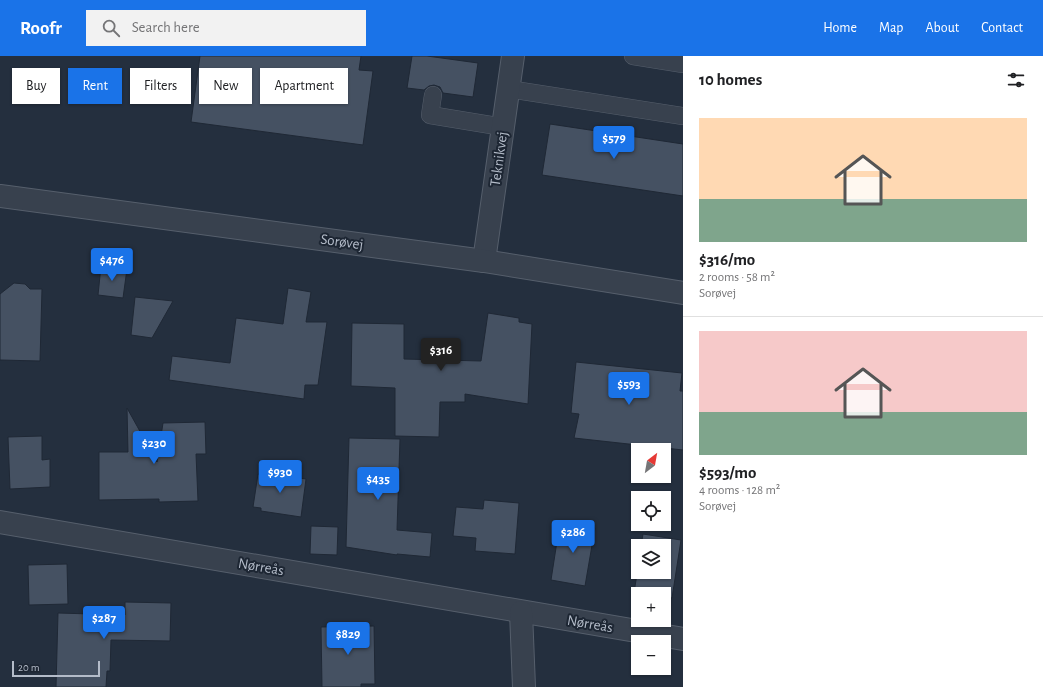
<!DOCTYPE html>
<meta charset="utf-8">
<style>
:root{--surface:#fff;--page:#f2f2f2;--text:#202124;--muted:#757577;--line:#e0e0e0;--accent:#1a73e8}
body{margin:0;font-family:"Alegreya Sans",sans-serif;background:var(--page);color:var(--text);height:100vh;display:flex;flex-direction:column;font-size:15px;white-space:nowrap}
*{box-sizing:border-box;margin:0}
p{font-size:13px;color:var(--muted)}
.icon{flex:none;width:22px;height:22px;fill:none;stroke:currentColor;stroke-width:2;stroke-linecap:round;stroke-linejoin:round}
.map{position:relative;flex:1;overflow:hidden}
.side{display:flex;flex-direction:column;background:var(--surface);width:360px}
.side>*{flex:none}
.guide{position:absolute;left:12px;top:12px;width:380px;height:36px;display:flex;gap:8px}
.needle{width:26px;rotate:31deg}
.tools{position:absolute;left:631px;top:387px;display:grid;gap:8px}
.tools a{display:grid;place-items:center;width:40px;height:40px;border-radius:0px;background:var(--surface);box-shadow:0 1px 3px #0004;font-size:20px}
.scale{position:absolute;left:12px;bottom:10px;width:88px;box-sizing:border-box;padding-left:4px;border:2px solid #b4bcc9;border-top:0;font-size:11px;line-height:14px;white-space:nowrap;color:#b4bcc9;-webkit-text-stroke:3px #1d2633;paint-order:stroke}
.price{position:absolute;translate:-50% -34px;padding:0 9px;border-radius:4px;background:var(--accent);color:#fff;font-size:13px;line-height:26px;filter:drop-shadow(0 1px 2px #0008)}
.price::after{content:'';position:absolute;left:50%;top:24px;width:12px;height:9px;margin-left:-6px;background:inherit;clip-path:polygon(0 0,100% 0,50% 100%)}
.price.active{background:#222;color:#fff}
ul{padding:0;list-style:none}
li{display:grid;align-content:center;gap:8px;height:212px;padding:0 16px}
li+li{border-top:1px solid var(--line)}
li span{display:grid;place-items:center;height:124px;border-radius:0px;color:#555}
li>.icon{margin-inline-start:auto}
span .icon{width:72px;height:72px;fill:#fffc;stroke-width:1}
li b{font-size:17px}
h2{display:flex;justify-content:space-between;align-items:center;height:48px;padding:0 16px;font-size:17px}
.tag{padding:0 14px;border-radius:0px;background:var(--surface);box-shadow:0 1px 3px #0004;font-size:14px;line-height:36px}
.tag.active{background:var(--accent);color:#fff}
header{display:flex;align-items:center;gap:24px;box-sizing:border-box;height:56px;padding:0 20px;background:var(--accent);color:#fff}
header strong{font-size:19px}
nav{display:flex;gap:22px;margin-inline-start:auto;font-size:14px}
.search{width:280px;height:36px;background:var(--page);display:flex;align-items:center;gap:10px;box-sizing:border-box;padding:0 14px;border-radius:0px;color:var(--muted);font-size:15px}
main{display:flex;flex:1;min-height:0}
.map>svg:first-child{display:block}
.building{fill:#455162;stroke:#1f2835}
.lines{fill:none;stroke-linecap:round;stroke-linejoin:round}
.service-casing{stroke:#565f6c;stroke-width:18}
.minor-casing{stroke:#565f6c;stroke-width:24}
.tertiary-casing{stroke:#565f6c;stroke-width:24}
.service{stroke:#38414e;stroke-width:17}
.minor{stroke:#38414e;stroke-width:22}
.tertiary{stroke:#38414e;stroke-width:22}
.labels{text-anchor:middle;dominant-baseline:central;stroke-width:4;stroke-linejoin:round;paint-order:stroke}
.street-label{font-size:15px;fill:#b4bcc9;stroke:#1d2633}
</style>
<header>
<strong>Roofr</strong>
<div class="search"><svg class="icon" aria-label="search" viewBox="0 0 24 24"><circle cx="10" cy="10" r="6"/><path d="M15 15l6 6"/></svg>Search here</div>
<nav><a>Home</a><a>Map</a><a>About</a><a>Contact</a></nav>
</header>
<main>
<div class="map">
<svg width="683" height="631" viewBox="0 0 683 631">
<rect width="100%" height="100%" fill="#242f3e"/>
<g class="building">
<polygon points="200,0 361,0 359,14 373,15 363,89 191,66"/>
<polygon points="412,0 427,0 478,7 473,41 443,37 440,31 434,29 429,30 424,34 407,32"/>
<polygon points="550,68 683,88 683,140 542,119"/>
<polygon points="101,210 127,213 123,242 98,239"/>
<polygon points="14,227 25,228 30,233 42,233 40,305 0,304 0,238"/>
<polygon points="288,232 311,236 306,266 327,266 318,329 305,329 304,343 169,324 172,300 230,307 236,262 283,268"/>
<polygon points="135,241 173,245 152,282 131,279"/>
<polygon points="488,257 519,262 519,266 532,268 528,348 465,338 465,346 440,346 439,381 395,380 395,332 351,330 352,267 404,268 404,303 481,305"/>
<polygon points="576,306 682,317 680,335 683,335 683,394 574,382 579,358 571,357"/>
<polygon points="127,352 157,406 163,367 205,366 206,398 196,398 198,445 159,446 159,443 99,444 99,396 128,396"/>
<polygon points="42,380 42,404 50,403 50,431 10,433 8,381"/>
<polygon points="349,382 400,383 397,474 432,477 430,501 397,498 397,499 346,491"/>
<polygon points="266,417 306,423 301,461 261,455 261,452 253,451 258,418 266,419"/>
<polygon points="484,444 519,447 515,498 475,495 476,482 453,480 456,451 483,453"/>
<polygon points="560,466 595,472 585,530 551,524"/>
<polygon points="311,470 338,471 337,499 310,498"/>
<polygon points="643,478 681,484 672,542 664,541 664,538 644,538 634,537 638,511 638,516 664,516 664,490 641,490"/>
<polygon points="67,508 68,548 29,549 28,509"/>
<polygon points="125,546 171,547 170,585 111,584 110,615 107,615 106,631 56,631 58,557 125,559"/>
<polygon points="374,570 375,628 361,628 361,631 322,631 321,571"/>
</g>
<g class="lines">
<defs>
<g id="service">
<polyline points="633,0 683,8"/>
<polyline points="508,33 683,60"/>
<polyline points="433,39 430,59 503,71"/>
</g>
<g id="minor">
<polyline points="484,205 513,0"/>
<polyline points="0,466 683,583"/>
<polyline points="521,556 524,631"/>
</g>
<polyline id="tertiary" points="0,140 484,205 683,237"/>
</defs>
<use href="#service" class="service-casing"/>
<use href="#minor" class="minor-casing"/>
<use href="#tertiary" class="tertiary-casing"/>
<use href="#service" class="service"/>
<use href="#minor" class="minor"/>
<use href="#tertiary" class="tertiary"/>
</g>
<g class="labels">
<g class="street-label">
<text transform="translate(499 103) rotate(-82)">Teknikvej</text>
<text transform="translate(342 186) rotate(8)">Sorøvej</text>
<text transform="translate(261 511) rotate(10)">Nørreås</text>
<text transform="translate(590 568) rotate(10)">Nørreås</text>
</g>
</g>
</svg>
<div class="tools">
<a><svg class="needle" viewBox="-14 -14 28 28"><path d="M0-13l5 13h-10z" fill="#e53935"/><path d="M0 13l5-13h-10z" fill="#757577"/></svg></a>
<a><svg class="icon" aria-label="locate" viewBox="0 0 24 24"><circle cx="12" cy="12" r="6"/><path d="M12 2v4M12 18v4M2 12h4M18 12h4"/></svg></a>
<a><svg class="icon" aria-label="layers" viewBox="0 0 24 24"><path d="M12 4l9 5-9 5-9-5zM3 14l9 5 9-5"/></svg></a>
<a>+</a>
<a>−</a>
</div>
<div class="scale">20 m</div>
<b class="price" style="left:614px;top:104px">$579</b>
<b class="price" style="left:112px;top:226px">$476</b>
<b class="price active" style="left:441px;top:316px">$316</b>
<b class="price" style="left:629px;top:350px">$593</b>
<b class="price" style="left:154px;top:409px">$230</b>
<b class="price" style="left:280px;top:438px">$930</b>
<b class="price" style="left:378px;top:445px">$435</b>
<b class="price" style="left:573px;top:498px">$286</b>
<b class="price" style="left:104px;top:584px">$287</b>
<b class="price" style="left:348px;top:600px">$829</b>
<div class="guide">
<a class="tag">Buy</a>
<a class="tag active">Rent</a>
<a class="tag">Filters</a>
<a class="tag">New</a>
<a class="tag">Apartment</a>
</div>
</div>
<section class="side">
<h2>10 homes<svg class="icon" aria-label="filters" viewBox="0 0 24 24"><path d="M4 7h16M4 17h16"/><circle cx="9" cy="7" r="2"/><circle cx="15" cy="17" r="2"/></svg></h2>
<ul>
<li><span style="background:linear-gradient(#ffd9b3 65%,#7fa58c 0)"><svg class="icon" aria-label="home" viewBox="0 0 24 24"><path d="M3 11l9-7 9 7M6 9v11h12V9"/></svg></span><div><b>$316/mo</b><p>2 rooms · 58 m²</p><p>Sorøvej</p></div></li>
<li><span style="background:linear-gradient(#f6c9c9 65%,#7fa58c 0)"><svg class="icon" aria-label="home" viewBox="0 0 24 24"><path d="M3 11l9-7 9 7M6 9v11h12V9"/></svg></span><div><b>$593/mo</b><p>4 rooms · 128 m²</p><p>Sorøvej</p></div></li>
</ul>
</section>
</main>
